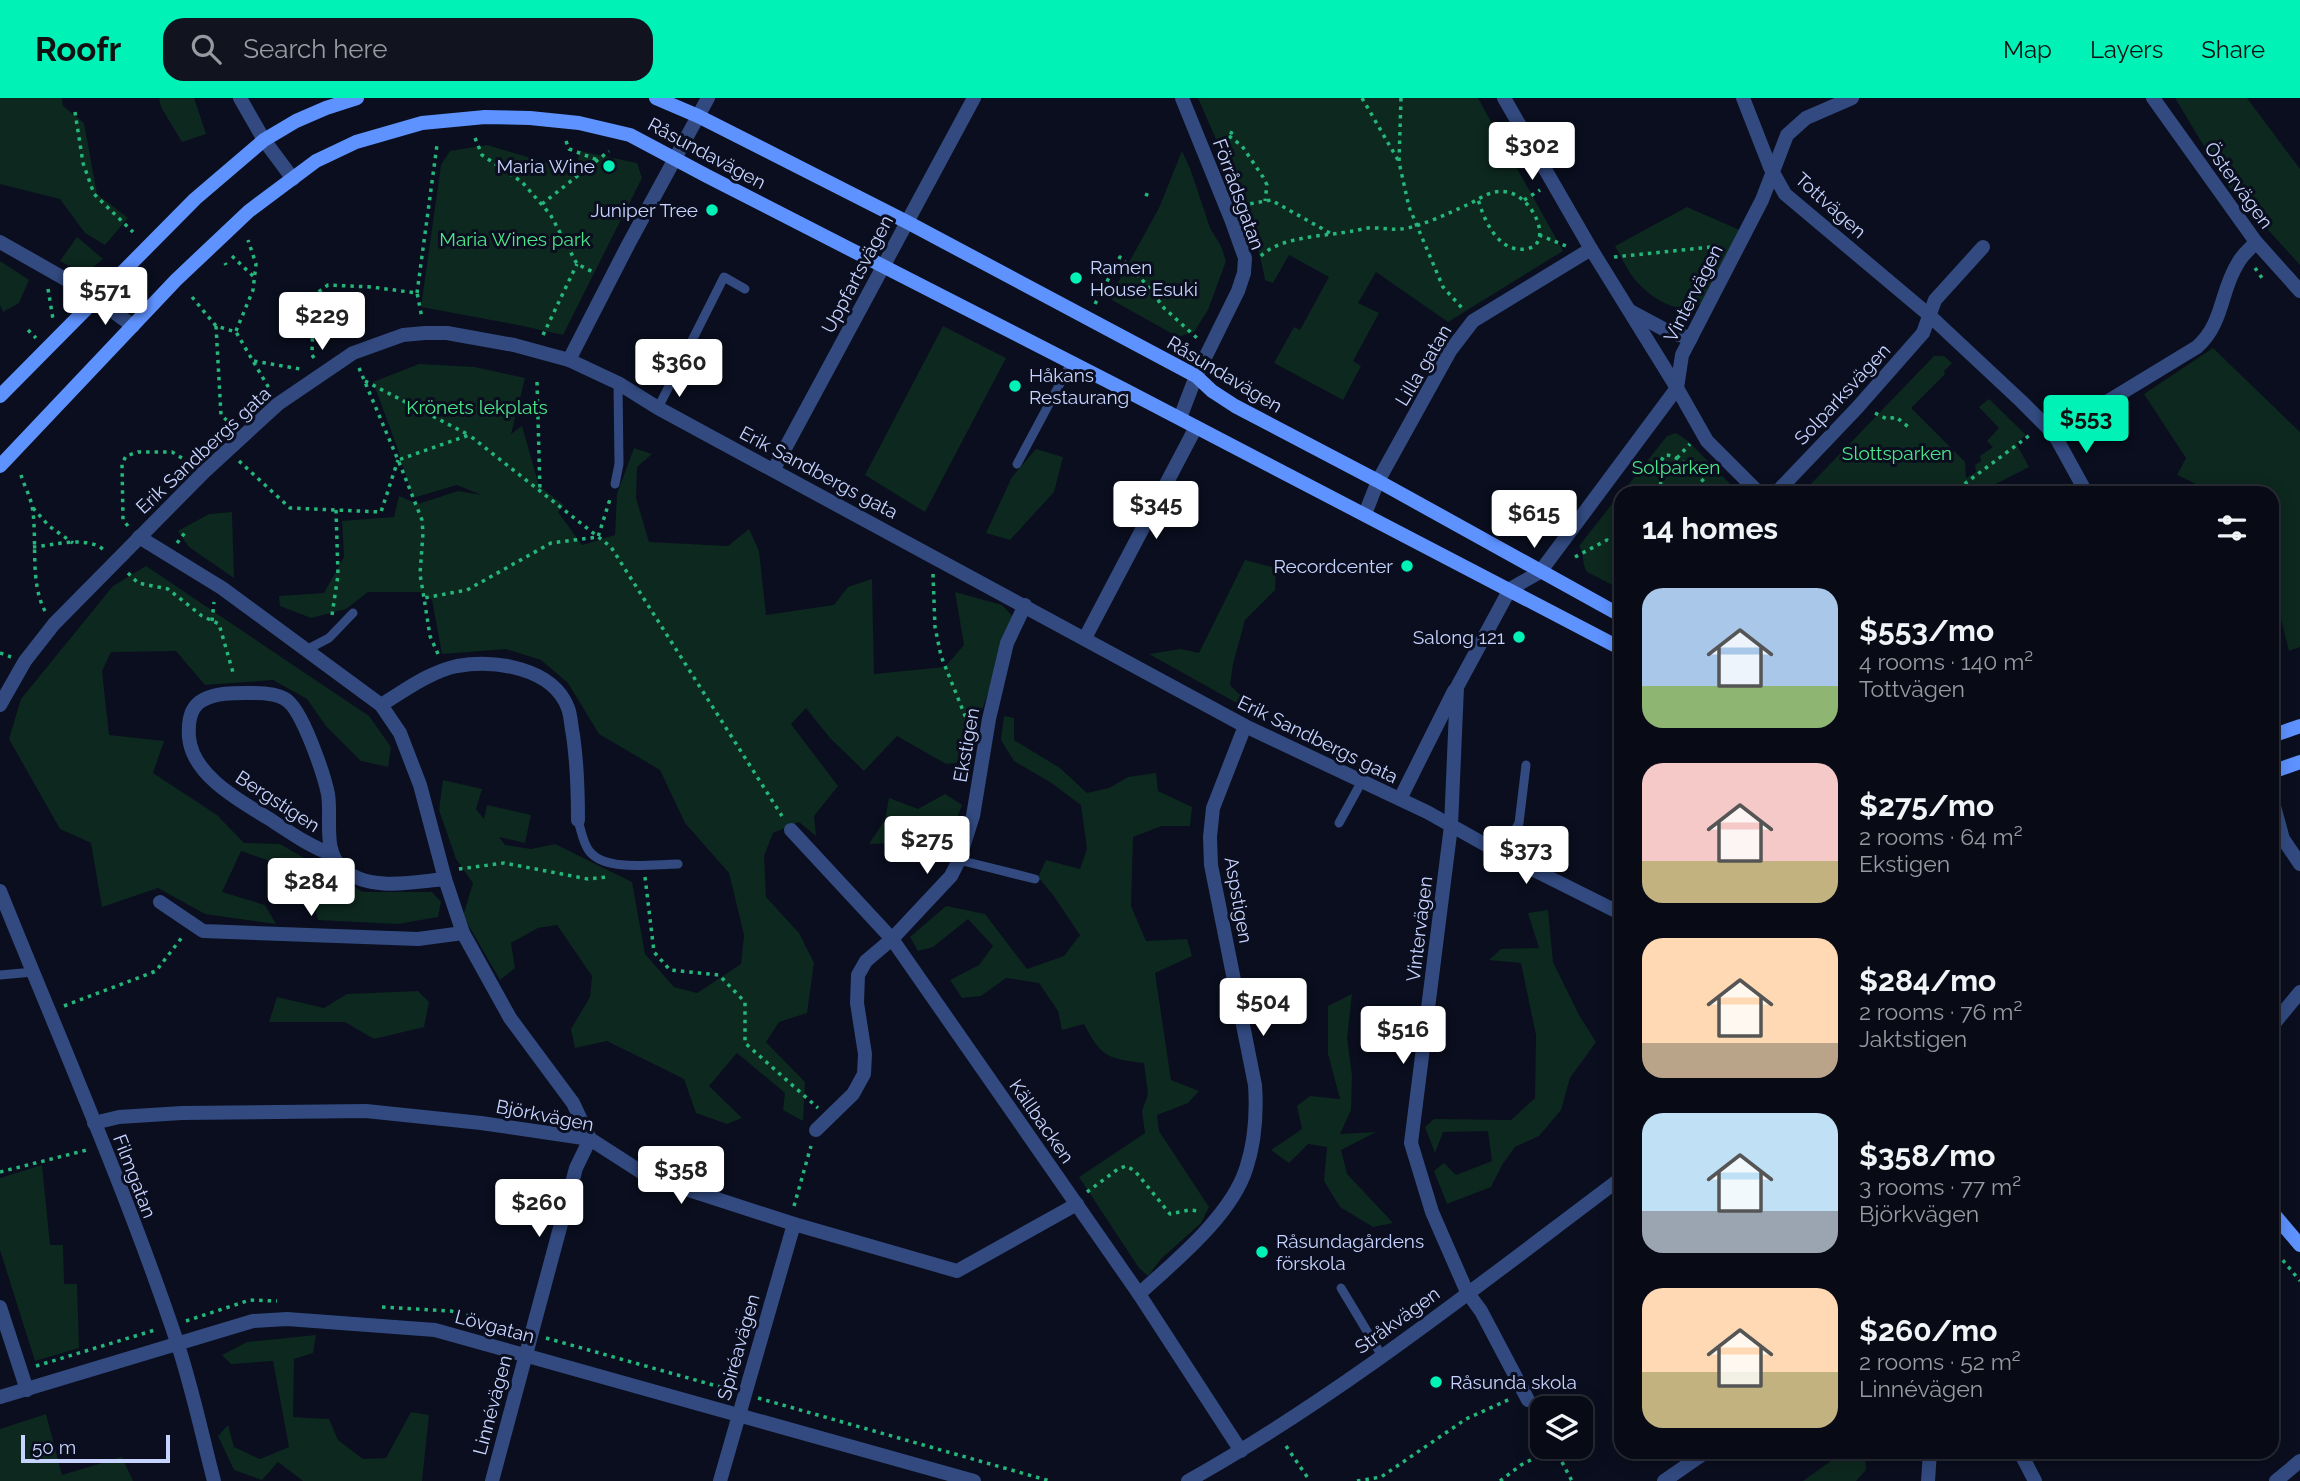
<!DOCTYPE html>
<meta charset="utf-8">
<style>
:root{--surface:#080a16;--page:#11131f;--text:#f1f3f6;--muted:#989aa1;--line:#292b35;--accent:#00f2b7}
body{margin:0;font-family:Raleway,sans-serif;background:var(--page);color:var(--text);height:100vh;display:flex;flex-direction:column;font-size:26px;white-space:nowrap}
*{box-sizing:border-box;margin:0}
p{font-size:23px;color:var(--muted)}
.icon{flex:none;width:38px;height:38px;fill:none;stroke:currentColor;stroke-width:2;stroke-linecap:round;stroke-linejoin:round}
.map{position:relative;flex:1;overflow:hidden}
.side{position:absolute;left:1614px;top:388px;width:665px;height:973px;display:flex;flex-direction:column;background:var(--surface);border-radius:21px;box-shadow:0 4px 18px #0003,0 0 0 2px var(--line)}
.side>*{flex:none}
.buttons{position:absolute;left:1530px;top:1298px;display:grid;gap:14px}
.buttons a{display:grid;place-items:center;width:63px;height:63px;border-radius:14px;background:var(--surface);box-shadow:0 4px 18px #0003,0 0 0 2px var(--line);font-size:35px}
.scale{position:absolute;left:21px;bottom:18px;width:149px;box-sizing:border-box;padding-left:7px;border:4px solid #c7d4ff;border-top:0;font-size:19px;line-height:24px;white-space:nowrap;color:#c7d4ff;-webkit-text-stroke:5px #0a0e1e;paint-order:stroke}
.price{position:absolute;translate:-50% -60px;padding:0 16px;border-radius:7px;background:#fff;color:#222;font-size:23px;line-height:46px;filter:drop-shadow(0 2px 4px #0008)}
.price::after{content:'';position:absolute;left:50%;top:42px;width:21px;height:16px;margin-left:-10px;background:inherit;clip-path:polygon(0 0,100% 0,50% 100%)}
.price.selected{background:var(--accent);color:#111}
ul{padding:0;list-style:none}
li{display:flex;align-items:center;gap:21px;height:175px;padding:0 28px}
li span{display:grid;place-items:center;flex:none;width:196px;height:140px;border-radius:21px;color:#555}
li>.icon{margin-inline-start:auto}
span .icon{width:84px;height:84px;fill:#fffc;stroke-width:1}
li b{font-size:30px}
h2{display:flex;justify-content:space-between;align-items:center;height:84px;padding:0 28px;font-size:30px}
header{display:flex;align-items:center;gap:42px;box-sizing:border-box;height:98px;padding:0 35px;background:var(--accent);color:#111}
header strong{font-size:33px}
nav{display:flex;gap:38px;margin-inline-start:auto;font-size:24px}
.search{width:490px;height:63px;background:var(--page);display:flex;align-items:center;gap:18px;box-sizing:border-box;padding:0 24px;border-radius:21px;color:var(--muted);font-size:26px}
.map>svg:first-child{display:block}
.green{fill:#0d281e}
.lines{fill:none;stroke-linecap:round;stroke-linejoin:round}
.path{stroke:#24b67b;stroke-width:3.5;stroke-dasharray:3.5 5;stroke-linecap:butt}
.lane{stroke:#324a80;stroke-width:9}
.street{stroke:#324a80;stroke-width:14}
.secondary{stroke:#5e92ff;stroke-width:14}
.poi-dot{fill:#00f2b7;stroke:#0a0e1e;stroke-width:2.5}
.labels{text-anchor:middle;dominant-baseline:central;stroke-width:6;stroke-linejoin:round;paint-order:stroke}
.street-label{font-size:19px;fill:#c7d4ff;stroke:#0a0e1e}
.poi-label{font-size:19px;fill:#c7d4ff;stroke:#0a0e1e;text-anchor:end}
.park-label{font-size:19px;fill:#4ce78a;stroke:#0a0e1e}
</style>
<header>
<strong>Roofr</strong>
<div class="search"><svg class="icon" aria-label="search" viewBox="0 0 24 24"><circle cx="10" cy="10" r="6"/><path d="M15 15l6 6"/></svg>Search here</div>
<nav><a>Map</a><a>Layers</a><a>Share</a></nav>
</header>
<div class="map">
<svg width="2300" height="1383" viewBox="0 0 2300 1383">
<rect width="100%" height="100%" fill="#0a0e1e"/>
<g class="green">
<polygon points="0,0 62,0 63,8 84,25 97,96 128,120 105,147 85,135 60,101 0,86"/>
<polygon points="159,0 194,0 206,36 182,44 161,9"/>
<path d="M1198,0H1478L1563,153L1448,224L1376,174L1358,205L1379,215L1353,263L1361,268L1343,302L1274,265L1294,229L1300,232L1329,179L1289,157L1273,185L1265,182C1254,119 1223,59 1198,0Z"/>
<polygon points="2175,0 2247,0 2300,71 2300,167 2228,88"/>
<polygon points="487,47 575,73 580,53 637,65 642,80 563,237 523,228 421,209 441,67 450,53"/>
<polygon points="1182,53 1191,73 1210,130 1221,148 1226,163 1208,212 1194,234 1178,239 1112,202 1116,188 1159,110"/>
<path d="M1687,109L1742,133C1733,152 1722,181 1711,196C1690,224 1657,205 1638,185C1628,175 1622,160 1615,148Z"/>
<polygon points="77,139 103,161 85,176 60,163"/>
<polygon points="0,163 29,182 19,205 3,214 0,207"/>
<polygon points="943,228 1006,260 925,414 865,377"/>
<polygon points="2213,250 2300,334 2300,549 2289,553 2272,486 2272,396 2199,395 2200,388 2177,377 2186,360 2144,296"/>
<polygon points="1934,258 1944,258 1952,265 1944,273 1945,276 1911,310 1965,364 1966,380 1976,374 1975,367 1981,363 1980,358 1993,349 1987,343 1999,330 1979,309 1989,301 2026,337 2016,345 2029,369 1980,394 1981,395 1804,395 1809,388"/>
<polygon points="419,266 475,269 525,280 511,336 522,328 539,388 564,407 558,414 582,447 615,437 617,396 634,350 652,356 637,369 636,400 649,444 728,448 749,431 759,453 766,517 834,507 848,489 872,481 874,576 945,569 964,547 955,494 1002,507 1014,520 964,664 946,666 897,638 864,673 830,640 806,610 791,626 838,688 814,718 816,738 799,724 773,735 764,758 766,799 799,835 814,865 807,915 779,924 766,944 805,984 803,1023 783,1012 785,995 737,955 709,988 742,1020 727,1026 696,1015 684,981 607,943 575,950 571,931 590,899 592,878 557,827 538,830 511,845 515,870 500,882 463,818 473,785 456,761 439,712 443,682 482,691 476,711 484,721 487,707 531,717 525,745 499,739 505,747 531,751 555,746 632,784 645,856 674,889 697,895 741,866 744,837 729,775 685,725 660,672 599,636 568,585 541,562 506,551 442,556 432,502 421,494 368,494 346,511 311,520 280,508 279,498 324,495 344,459 342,423 394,419 399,398 418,406 458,393 482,397 457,387 413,400 397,349 373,284"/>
<polygon points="1676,335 1688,343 1739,395 1621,396 1667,338"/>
<polygon points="1036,351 1063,359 1054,394 1010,442 986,435 1012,379"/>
<path d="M1620,396V491L1587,474C1581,465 1585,456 1579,448Z"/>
<polygon points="232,414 234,480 189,449 178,433 209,416"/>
<polygon points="1245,462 1276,470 1275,492 1245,522 1233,566 1230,587 1252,609 1235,604 1149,556 1181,551 1199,555"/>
<polygon points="146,468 369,618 391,649 388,669 361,663 326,628 307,601 273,582 205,587 176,553 111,554 102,573 109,637 164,643 153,675 217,717 244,745 280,746 363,794 432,794 441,804 438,819 398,826 318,822 309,777 241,753 222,794 265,807 276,826 205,816 158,790 102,809 91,745 60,731 9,641 21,601 113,488"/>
<path d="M1004,618L1014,620V642L1060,670L1087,695L1109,690L1128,679L1156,675L1158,693L1192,709L1190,728H1162L1133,739L1131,808L1146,843L1187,841L1192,858L1155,875L1171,982L1199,993L1188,1005L1157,1017L1159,1033L1209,1109L1201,1125L1161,1161L1148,1178L1139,1170L1079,1079L1145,1035L1142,1013L1148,996L1144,965C1108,961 1101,959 1084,926L1062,932L1058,913L1039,885L1006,880L981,898L962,900L950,882L979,867L993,848L968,821L933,849L918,853L910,839L946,808L985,816L1027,871L1064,858L1080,837L1053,797L1038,779L1046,762L1080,771L1087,751L1081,707L1050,684L1014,663L1001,642Z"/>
<polygon points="945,696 962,707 951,736 933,747 912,730 890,745 869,746 885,722 889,700 918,711"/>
<polygon points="1548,812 1553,864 1579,917 1596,944 1570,980 1561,1012 1539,1038 1515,1049 1502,1067 1491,1089 1447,1106 1434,1073 1444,1065 1456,1077 1492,1063 1488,1033 1443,1034 1435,1055 1425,1029 1434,1021 1511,1022 1535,1000 1536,937 1521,865 1489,862 1501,851 1539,850 1528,815"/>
<polygon points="418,893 429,904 424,929 374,941 345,924 269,924 277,899 324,910 347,896"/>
<polygon points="1352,896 1347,940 1352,978 1351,1012 1340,1036 1376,1034 1341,1052 1347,1076 1393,1125 1373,1129 1340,1109 1324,1083 1327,1049 1308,1046 1289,1065 1271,1052 1302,1031 1297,1008 1310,998 1340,1001 1328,956 1328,908"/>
<polygon points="42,1067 50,1147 63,1147 64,1186 77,1186 79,1250 35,1263 0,1152 0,1080"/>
<polygon points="316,1237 313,1255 294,1261 293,1319 329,1321 338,1342 363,1361 386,1360 411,1314 429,1317 422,1383 303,1383 278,1364 262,1382 234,1372 218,1338 228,1327 234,1349 260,1361 289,1349 273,1263 231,1266 222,1257 247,1244"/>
<polygon points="46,1316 62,1377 122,1359 133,1383 0,1383 0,1331"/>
<polygon points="1842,1355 1865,1355 1866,1372 1856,1383 1803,1383"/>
</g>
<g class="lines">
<g class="path">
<polyline points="1362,0 1398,62"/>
<polyline points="1401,0 1399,64 1409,109 1443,189 1462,210"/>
<polyline points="75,14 83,65 94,96 133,134"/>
<polyline points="1229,38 1242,48 1263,79 1267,87 1265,103"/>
<polyline points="475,40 482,57 522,84 550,116 577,166 595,175"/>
<polyline points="566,43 569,51 598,62"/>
<polyline points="1218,47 1229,40 1233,31"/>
<polyline points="1145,96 1152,99"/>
<polyline points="1524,102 1540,92"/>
<polyline points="542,106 609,53"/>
<polyline points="1243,110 1249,106 1271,102 1330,135"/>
<polyline points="1539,137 1566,148"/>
<polyline points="232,158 253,178"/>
<path d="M1261,158C1280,138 1328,138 1353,133C1360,132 1367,129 1375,130C1384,130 1392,132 1401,131C1420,129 1449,115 1467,107C1480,101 1491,91 1507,94C1533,98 1555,147 1526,151C1498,155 1484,122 1478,101"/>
<polyline points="1614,159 1721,148"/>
<polyline points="225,165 226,167"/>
<polyline points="2255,170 2262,180"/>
<polyline points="48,191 53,221"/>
<polyline points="417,195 437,47"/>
<polyline points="192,199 216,228 236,234 270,292"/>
<polyline points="1095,206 1120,159 1146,186 1164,210 1197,240"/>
<polyline points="216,228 221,317 233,328"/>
<polyline points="28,232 36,240"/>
<polyline points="236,233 253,192 256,166 248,142"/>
<polyline points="543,237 577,166"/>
<polyline points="314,260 312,257 313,216 317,195 328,187 371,189 417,195 422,220"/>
<polyline points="254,263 300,271"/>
<polyline points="359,270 398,362 469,337 611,449 782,718"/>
<polyline points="365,283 469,337"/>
<polyline points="537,284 540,393"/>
<polyline points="1875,315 1887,321 1896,319 1911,331"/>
<polyline points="1677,360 1690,346"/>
<polyline points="239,363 290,410 381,414 398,362"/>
<polyline points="399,364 422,422 423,435 420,476 424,500"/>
<path d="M21,377C24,387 30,398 32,408C38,441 29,483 45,513"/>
<path d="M1661,396L1660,364L1665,357C1681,356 1704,384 1715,396"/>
<polyline points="1951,396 2030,337"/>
<polyline points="33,410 49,428 73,445"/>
<polyline points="128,428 123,422 122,366 126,358 138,354 172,354 192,366"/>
<polyline points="177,445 187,432"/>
<path d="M33,449C54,447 89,437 105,453"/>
<polyline points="1575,459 1607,442 1620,448"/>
<polyline points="128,475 138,485 168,491 202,518 219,526 234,578"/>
<polyline points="933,476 935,529 941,558 970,630"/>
<polyline points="332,517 338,477 336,412"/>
<polyline points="212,523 214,504"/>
<polyline points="0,555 11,559"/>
<polyline points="438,556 430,538 424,500 467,492 551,445 598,439 611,398"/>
<polyline points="459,771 504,765 588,781 607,779"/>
<polyline points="1615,777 1620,704"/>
<polyline points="645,779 654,854 670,872 719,877 745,904 745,945 818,1010"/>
<polyline points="64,908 156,873 183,838"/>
<polyline points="0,1074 87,1052"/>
<polyline points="1087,1094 1118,1071 1126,1068 1135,1073 1170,1116 1189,1112 1200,1113"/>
<polyline points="794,1108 811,1048"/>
<polyline points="2272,1149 2300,1183"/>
<polyline points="382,1209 451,1213 515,1231"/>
<polyline points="186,1223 250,1202 277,1203"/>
<polyline points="546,1240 731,1292"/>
<polyline points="36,1268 155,1232"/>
<polyline points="758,1300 1050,1383"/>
<polyline points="1536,1316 1542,1327"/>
<polyline points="1286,1348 1310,1383"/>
<polyline points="1554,1349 1572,1383"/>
<polyline points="1357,1383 1381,1379 1466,1321 1510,1301"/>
<polyline points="1500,1383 1521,1367 1546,1354"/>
</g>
<g class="lane">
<polyline points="658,310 724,179 745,191"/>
<polyline points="1017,366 1071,265"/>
<polyline points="615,386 619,366 618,285"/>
<polyline points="306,552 329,540 353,515"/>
<path d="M578,722C581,732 583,746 590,754C607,774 654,766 678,766"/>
<polyline points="1339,725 1362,683"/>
<polyline points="1502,756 1519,725 1526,667"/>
<polyline points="959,762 1035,781"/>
<polyline points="0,877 33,874"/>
<polyline points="1341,1190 1382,1258"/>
</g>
<g class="street">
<polyline points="240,0 264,42 293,81"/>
<polyline points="1504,0 1591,151 1677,290 1707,343 1760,396"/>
<polyline points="1743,0 1770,69 1785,96 1929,217 2021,303 2054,336 2087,396"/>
<polyline points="2153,0 2256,144 2300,193"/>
<polyline points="0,144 81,190 133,228"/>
<polyline points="1630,213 1671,235 1691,240"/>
<polyline points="569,262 628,147 708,0"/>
<polyline points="1180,320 1196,278 1238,193 1244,175 1245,160 1231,121 1182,0"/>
<path d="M2054,336L2197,249C2224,225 2220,193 2238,165C2242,157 2250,151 2256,144"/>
<polyline points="774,371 974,0"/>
<polyline points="1775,396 1857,310 1923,235 1935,202 1983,149"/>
<polyline points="1365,416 1378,383 1450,253 1473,223 1591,151"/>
<polyline points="139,439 222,490 381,607 400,635 420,687 445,781 463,835 510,920 573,1005 590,1041"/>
<polyline points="1085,540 1196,329"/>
<polyline points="0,607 25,563 54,526 204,374 278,306 353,255 403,237 425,235 447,235 514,247 569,262 618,285 658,310 1245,628 1427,714 1502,756 1620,815"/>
<path d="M381,607C404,593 429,574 457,568C495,561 553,570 568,610C571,618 571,628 573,637C577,665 578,693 578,722"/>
<polyline points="1400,701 1454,593"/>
<polyline points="2272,701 2283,741 2300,766"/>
<polyline points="791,732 892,841 1139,1196 1241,1353"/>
<path d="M331,756C309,748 291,735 271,722C242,704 192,678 189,639C188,625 189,609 203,602C218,594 237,595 254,595C264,595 277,596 285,601C302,610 324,677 328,696C332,721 322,753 343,771C369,794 414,784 445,781"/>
<path d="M0,793C60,942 126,1092 177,1244C192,1289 202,1337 214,1383"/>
<polyline points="160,804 203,833 418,841 463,835"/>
<polyline points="2272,928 2300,894"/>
<polyline points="94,1025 119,1019 182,1015 366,1013 481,1025 590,1041 649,1079 794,1126 957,1173 1077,1106"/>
<polyline points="816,1032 853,996 864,976 865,956 857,905 858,877 866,863 892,841 951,778 959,762 973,718 989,621 1007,545 1025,507"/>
<path d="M1139,1196C1174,1164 1231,1118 1246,1071C1255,1044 1257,1016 1255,987L1211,767L1210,739L1213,710L1245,628"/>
<polyline points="0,1209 27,1292"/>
<polyline points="0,1299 253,1223 287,1221 435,1232 974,1383"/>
<polyline points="1528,1302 1481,1213 1467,1194 1432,1114 1411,1045 1451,728 1457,589 1510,491 1540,474 1677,290 1682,257 1762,102 1787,37 1806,20 1852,0"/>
<polyline points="2020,1354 2035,1383"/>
<polyline points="492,1383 576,1070 590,1041"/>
<polyline points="720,1383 794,1126"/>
<path d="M1188,1383C1340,1298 1481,1185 1620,1081"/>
<polyline points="1664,1383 1706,1354"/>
<polyline points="1928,1383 1930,1354"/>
<polyline points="2276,1383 2300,1363"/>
</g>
<g class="secondary">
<polyline points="656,0 698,18 907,124 1196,278 1212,293 1235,308 1378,383 1620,517"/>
<polyline points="0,298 195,101 264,42 296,23 326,10 357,0"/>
<polyline points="0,368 176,182 249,113 316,63 356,44 422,25 485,19 530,20 579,25 630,37 707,78 1127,293 1620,550"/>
<polyline points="2272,638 2300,628"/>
<polyline points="2272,674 2300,664"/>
<polyline points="2272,1114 2300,1147"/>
</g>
</g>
<g class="poi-dot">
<circle cx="609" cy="68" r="7"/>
<circle cx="712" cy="112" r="7"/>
<circle cx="1076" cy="180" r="7"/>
<circle cx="1015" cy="288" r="7"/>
<circle cx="1407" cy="468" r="7"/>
<circle cx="1519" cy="539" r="7"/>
<circle cx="1262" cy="1154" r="7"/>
<circle cx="1436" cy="1284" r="7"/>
</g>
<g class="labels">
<g class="street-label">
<text transform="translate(707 55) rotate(28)">Råsundavägen</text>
<text transform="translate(2239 87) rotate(54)">Östervägen</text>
<text transform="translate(1239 96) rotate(70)">Förrådsgatan</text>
<text transform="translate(1831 107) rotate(42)">Tottvägen</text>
<text transform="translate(857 176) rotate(-62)">Uppfartsvägen</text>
<text transform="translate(1693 195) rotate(-63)">Vintervägen</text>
<text transform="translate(1423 267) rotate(-59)">Lilla gatan</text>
<text transform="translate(1225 276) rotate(31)">Råsundavägen</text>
<text transform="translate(1842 296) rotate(-47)">Solparksvägen</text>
<text transform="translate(203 352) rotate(-43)">Erik Sandbergs gata</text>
<text transform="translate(819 374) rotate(28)">Erik Sandbergs gata</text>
<text transform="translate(1318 641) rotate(26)">Erik Sandbergs gata</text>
<text transform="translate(966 647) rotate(-80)">Ekstigen</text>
<text transform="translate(278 703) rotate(33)">Bergstigen</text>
<text transform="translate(1239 802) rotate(80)">Aspstigen</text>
<text transform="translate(1419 831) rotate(-83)">Vintervägen</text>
<text transform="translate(545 1017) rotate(11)">Björkvägen</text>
<text transform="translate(1042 1023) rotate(55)">Källbacken</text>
<text transform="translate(135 1078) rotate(69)">Filmgatan</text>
<text transform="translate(1397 1222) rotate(-36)">Stråkvägen</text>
<text transform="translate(495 1228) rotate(15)">Lövgatan</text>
<text transform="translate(738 1249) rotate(-74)">Spiréavägen</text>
<text transform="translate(492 1307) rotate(-75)">Linnévägen</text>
</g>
<g class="poi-label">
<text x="595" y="68">Maria Wine</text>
<text x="698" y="112">Juniper Tree</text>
<text x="1090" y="169" text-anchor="start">Ramen<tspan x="1090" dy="22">House Esuki</tspan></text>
<text x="1029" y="277" text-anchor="start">Håkans<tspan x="1029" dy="22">Restaurang</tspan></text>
<text x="1393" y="468">Recordcenter</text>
<text x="1505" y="539">Salong 121</text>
<text x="1276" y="1143" text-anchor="start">Råsundagårdens<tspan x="1276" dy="22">förskola</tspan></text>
<text x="1450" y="1284" text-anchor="start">Råsunda skola</text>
</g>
<g class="park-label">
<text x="515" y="141">Maria Wines park</text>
<text x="477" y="309">Krönets lekplats</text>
<text x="1897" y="355">Slottsparken</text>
<text x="1676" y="369">Solparken</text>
</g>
</g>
</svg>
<div class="buttons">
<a><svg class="icon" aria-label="layers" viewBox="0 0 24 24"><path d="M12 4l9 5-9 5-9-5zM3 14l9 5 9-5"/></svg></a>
</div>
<div class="scale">50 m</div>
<b class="price" style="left:1532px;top:84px">$302</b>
<b class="price" style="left:105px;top:229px">$571</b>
<b class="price" style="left:322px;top:254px">$229</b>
<b class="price" style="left:679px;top:301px">$360</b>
<b class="price selected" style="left:2086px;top:357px">$553</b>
<b class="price" style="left:1156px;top:443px">$345</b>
<b class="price" style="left:1534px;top:452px">$615</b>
<b class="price" style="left:927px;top:778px">$275</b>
<b class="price" style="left:1526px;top:788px">$373</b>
<b class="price" style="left:311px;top:820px">$284</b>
<b class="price" style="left:1263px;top:940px">$504</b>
<b class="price" style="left:1403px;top:968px">$516</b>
<b class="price" style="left:681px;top:1108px">$358</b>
<b class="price" style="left:539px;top:1141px">$260</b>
<section class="side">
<h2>14 homes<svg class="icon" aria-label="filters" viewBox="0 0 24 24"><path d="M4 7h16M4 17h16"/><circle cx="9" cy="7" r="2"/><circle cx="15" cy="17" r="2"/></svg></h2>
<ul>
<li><span style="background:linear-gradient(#a9c7e8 70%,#8fb573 0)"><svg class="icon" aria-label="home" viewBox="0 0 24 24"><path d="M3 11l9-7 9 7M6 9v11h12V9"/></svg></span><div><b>$553/mo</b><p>4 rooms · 140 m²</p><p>Tottvägen</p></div></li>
<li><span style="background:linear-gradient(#f6c9c9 70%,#c2b280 0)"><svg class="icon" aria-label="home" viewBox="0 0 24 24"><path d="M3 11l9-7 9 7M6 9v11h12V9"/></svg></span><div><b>$275/mo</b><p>2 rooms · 64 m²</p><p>Ekstigen</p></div></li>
<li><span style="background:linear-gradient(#ffd9b3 75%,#b9a48a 0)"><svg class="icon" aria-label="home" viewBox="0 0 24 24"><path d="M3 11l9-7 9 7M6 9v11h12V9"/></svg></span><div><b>$284/mo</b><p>2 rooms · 76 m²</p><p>Jaktstigen</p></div></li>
<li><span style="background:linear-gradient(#bfe0f5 70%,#9aa5b1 0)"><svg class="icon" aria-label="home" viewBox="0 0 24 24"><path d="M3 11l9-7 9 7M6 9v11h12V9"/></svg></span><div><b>$358/mo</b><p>3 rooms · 77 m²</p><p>Björkvägen</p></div></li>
<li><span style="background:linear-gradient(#ffd9b3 60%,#c2b280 0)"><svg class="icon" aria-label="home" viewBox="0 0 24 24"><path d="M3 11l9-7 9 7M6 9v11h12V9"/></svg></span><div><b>$260/mo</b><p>2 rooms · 52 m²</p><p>Linnévägen</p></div></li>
</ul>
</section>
</div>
